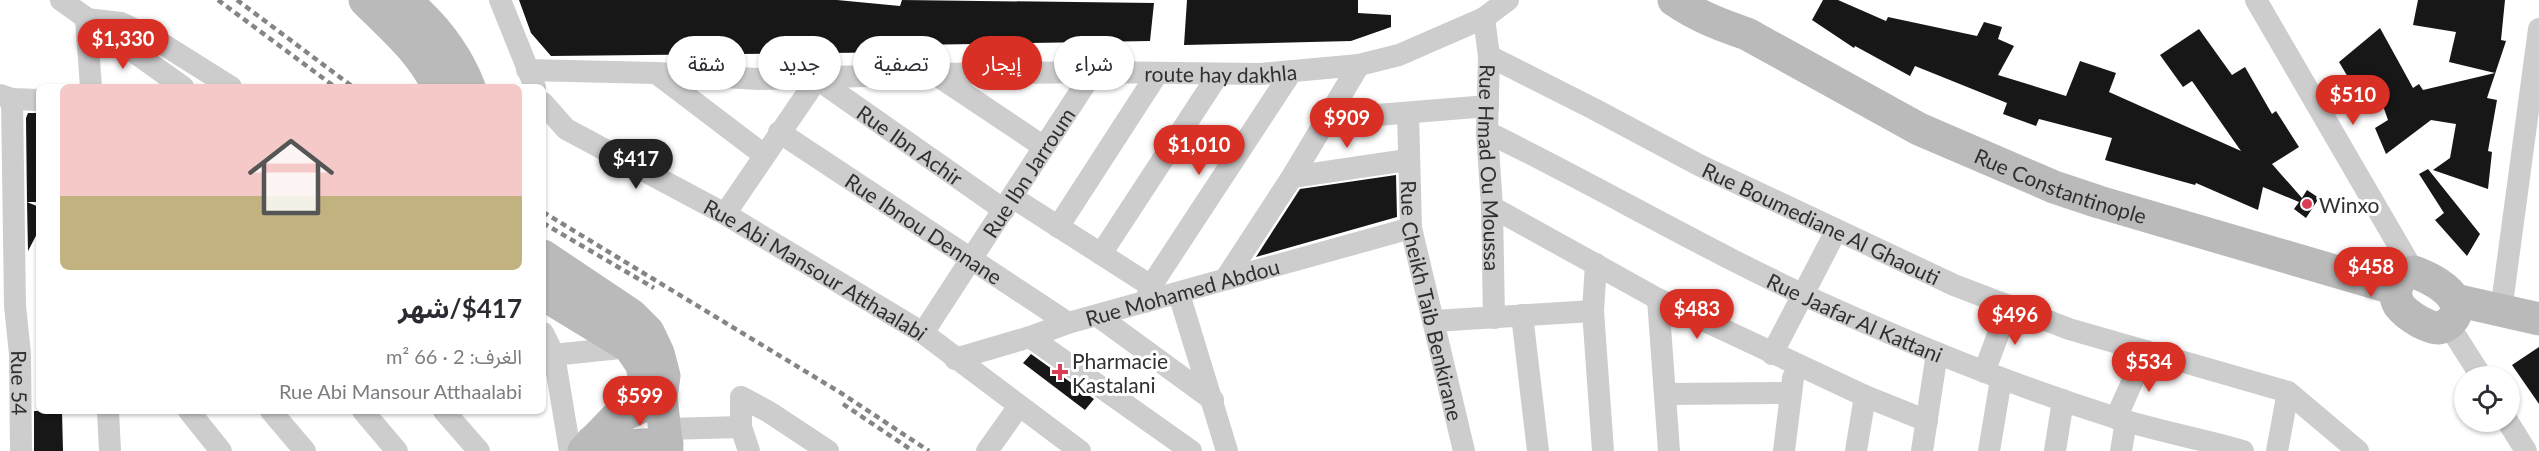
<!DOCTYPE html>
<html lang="ar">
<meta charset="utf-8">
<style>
:root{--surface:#fff;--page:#f2f2f3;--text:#2b2b33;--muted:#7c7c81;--accent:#d93025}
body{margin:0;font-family:Lato,"Noto Sans Arabic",sans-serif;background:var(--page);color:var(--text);direction:rtl;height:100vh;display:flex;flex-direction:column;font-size:22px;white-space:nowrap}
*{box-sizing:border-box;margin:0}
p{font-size:20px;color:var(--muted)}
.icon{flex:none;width:33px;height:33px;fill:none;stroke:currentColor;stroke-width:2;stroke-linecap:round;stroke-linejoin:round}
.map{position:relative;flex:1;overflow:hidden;direction:ltr}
.sheet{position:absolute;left:36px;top:84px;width:510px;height:330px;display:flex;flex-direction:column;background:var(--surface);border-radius:9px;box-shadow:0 2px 4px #0004;direction:rtl}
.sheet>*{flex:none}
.banner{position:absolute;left:564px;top:36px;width:570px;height:54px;direction:rtl;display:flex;gap:12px}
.buttons{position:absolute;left:2454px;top:366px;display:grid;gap:12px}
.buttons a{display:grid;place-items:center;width:66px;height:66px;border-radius:50%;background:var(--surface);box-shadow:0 2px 4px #0004;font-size:30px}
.price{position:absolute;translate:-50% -51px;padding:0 14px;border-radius:21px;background:var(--accent);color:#fff;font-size:20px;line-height:39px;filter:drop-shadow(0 2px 3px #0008)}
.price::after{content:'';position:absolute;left:50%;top:36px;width:18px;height:14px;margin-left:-9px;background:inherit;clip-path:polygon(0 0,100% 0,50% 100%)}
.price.on{background:#222;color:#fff}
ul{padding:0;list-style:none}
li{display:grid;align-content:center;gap:12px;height:318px;padding:0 24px}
li span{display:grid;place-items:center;height:186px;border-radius:9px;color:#555}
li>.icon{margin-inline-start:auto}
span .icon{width:108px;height:108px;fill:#fffc;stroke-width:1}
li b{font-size:26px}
.pill{padding:0 21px;border-radius:27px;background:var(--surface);box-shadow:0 2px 4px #0004;font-size:21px;line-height:54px}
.pill.on{background:var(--accent);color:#fff}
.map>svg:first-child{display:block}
.building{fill:#171717}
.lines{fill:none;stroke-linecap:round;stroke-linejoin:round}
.street{stroke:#cdcdcd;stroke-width:22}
.secondary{stroke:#bababa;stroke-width:33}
.rail{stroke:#858585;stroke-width:4.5;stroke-dasharray:6 4.5;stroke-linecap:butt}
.poi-dot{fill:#db3d55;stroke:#fff;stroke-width:2}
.labels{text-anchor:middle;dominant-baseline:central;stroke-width:6;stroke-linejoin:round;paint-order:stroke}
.street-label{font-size:21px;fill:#303030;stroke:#fff}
.poi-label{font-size:21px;fill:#303030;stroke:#fff;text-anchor:start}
</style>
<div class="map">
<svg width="2539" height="451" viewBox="0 0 2539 451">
<rect width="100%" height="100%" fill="#fff"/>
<g class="building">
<polygon points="519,0 837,0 900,6 902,0 1154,3 1150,41 915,45 916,52 551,56 531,33"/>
<polygon points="1187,0 1358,0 1358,13 1391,15 1391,27 1351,41 1184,45"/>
<polygon points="1823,0 1838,0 1886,21 1888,17 1977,36 1984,22 2002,27 1998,39 2014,46 1998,75 2066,96 2080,61 2116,73 2109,92 2241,151 2192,81 2183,87 2160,55 2199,29 2232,75 2245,67 2272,114 2276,111 2299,147 2272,164 2302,198 2307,190 2319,198 2306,218 2294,209 2299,202 2263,187 2258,210 2196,183 2195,185 2105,160 2112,138 2039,119 2036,126 2003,114 2007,103 1915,66 1910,76 1855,46 1854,48 1812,20"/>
<polygon points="2418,0 2505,0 2501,40 2506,41 2487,98 2497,100 2488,151 2492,152 2488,189 2433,170 2450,158 2456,124 2431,120 2386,154 2375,128 2388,120 2377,89 2365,96 2362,77 2352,84 2339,62 2380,28 2413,88 2419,84 2423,90 2495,73 2449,62 2456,32 2413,25"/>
<polygon points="28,113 39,113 39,202 27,202 26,118"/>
<polygon points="2428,169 2480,234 2467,256 2435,220 2444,213 2419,174"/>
<polygon points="1396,175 1397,217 1256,257 1300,189"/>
<polygon points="27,202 39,207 39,230 28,251"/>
<polygon points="2539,347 2539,404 2512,365"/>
<polygon points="1031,354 1094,399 1085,410 1023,363"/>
<polygon points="34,411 62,411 63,451 34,451"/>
</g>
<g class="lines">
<g class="street">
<polyline points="61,0 183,87"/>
<polyline points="500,0 535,87"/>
<polyline points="2256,0 2414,272"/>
<path id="s1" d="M1484,18L1489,56L1487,132L1492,207L1494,318"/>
<polyline points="86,19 121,23 153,38 231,87"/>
<polyline points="86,19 91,87"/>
<path id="s2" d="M1489,56L1594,109L1699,165L1954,285L2069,329L2288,392L2358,451"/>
<path id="s3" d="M527,70L656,73L758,79L935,74L1093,72L1260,74L1359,65L1399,55L1484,18L1508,0"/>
<polyline points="656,73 764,155"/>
<polyline points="935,74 1044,147"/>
<path id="s4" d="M817,79L1004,210"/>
<polyline points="0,95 12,99 39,100"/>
<path id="s5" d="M12,99L15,306L20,354L21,451"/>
<path id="s6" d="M543,103L566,129L725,214L923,333L1080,451"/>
<path id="s7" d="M1408,113L1411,228L1464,451"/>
<polyline points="1327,119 1488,106"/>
<path id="s8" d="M779,132L1068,323"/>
<path id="s9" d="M1487,132C1602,188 1712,254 1830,307C1923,349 2018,387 2116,418C2158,431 2201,439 2243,451"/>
<polyline points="1292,177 1407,160"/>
<polyline points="1012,197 1151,286"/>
<polyline points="1492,207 1658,299 1865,396 1927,421"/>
<polyline points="725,214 817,79"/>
<polyline points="1058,227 1157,74"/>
<polyline points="1101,254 1218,75"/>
<polyline points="1596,264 1593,311 1603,451"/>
<polyline points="1226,278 1292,177 1359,65"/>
<polyline points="1179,294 1227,451"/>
<polyline points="1658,299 1669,451"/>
<polyline points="1145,302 1151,286 1292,71"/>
<polyline points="2501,311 2539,29"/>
<polyline points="1522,315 1538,451"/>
<polyline points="1098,316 1213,400"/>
<polyline points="1434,321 1593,311"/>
<polyline points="2448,324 2481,376"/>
<polyline points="543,333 554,355 570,451"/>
<path id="s10" d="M923,333L1093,72"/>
<polyline points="1030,337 1191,451"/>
<polyline points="1772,354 1836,231"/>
<polyline points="543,356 630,347"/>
<path id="s11" d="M955,359L1030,337L1068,323L1411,228"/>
<polyline points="1984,372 2009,306"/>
<polyline points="1665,394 1791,393"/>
<polyline points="108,411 110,451"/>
<polyline points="189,411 221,451"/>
<polyline points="271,411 305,451"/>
<polyline points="363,411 397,451"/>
<polyline points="444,411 479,451"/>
<polyline points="2116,418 2146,351"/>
<polyline points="2508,422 2526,451"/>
<polyline points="666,429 741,427"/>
<polyline points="749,451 741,427 741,397 769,412 828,451"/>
<polyline points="987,451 1019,406"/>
<polyline points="1784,451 1793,378"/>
<polyline points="1856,451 1865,396"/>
<polyline points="1922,451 1937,353"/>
<polyline points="1989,451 2001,379"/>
<polyline points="2055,451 2063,400"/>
<polyline points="2121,451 2126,421"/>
<polyline points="2277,451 2288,392"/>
</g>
<g class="secondary">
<path d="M365,0C392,27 422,52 438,87"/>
<path d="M404,0C433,24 455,51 469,87"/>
<path id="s12" d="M1674,0C1697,16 1721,25 1747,34L1919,129L2054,187L2099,202L2396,289"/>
<polyline points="543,256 631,315 648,332 658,353 664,376 661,397 667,451"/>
<path d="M2414,272C2428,277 2448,287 2455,301C2461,312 2450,327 2438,328C2432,328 2426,325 2420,322C2413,318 2404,312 2399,305C2393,295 2396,282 2403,275Z"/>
<polyline points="543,294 630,347 642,365 645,382 649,385"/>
<polyline points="2455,300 2539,319"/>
<polyline points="592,442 621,446 667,444"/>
<polyline points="584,451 615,419 661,397"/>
</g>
<g class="rail">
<polyline points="218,0 335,87"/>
<polyline points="237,0 353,87"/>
<polyline points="543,212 841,393 929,451"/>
<polyline points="543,223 654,288"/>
<polyline points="843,404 913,451"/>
</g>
</g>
<g class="poi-dot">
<circle cx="2307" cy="204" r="6"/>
<path d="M1057 363h6v6h6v6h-6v6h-6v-6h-6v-6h6z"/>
</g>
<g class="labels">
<g class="street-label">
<text stroke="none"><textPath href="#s3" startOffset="694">route hay dakhla</textPath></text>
<text stroke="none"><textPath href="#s4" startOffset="114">Rue Ibn Achir</textPath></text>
<text stroke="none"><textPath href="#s1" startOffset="150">Rue Hmad Ou Moussa</textPath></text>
<text stroke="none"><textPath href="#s10" startOffset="192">Rue Ibn Jarroum</textPath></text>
<text stroke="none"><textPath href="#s12" startOffset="430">Rue Constantinople</textPath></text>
<text stroke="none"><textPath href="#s2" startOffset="372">Rue Boumediane Al Ghaouti</textPath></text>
<text stroke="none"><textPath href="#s8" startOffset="174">Rue Ibnou Dennane</textPath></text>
<text stroke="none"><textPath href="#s6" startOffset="321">Rue Abi Mansour Atthaalabi</textPath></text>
<text stroke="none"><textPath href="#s11" startOffset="237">Rue Mohamed Abdou</textPath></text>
<text stroke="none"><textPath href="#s7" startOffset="190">Rue Cheikh Taib Benkirane</textPath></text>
<text stroke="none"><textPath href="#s9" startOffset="412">Rue Jaafar Al Kattani</textPath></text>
<text stroke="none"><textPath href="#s5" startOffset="284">Rue 54</textPath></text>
</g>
<g class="poi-label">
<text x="2319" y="204">Winxo</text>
<text x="1072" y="360">Pharmacie<tspan x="1072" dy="24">Kastalani</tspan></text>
</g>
</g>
</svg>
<div class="buttons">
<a><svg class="icon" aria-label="locate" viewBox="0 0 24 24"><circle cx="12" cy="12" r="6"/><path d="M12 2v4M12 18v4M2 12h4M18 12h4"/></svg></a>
</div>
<b class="price" style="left:123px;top:70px">$1,330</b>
<b class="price" style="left:2353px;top:126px">$510</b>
<b class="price" style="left:1347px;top:149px">$909</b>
<b class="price" style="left:1199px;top:176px">$1,010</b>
<b class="price on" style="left:636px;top:190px">$417</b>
<b class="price" style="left:2371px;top:298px">$458</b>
<b class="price" style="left:1697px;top:340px">$483</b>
<b class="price" style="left:2015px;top:346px">$496</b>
<b class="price" style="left:2149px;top:393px">$534</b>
<b class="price" style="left:640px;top:427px">$599</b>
<div class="banner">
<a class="pill">شراء</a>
<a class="pill on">إيجار</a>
<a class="pill">تصفية</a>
<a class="pill">جديد</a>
<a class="pill">شقة</a>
</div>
<section class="sheet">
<ul>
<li><span style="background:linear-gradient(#f6c9c9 60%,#c2b280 0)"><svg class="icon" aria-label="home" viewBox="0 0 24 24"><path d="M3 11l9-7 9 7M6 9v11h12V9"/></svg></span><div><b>$417/شهر</b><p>الغرف: 2 · 66 m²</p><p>Rue Abi Mansour Atthaalabi</p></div></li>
</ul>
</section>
</div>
